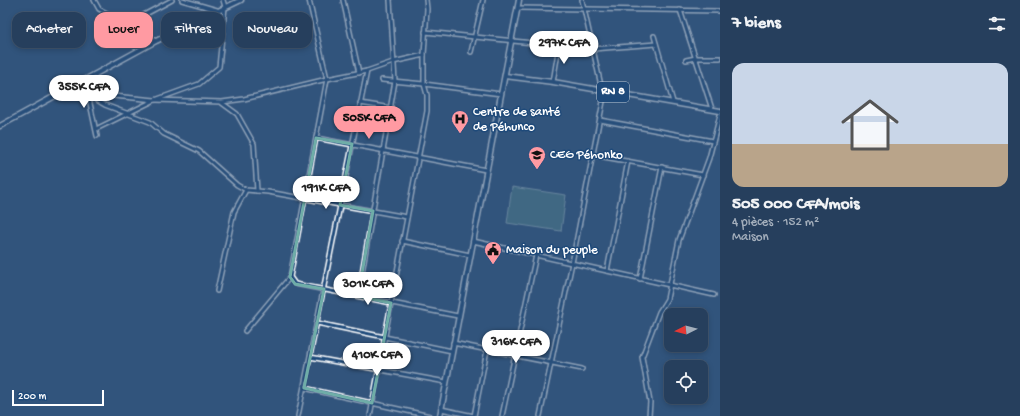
<!DOCTYPE html>
<html lang="fr">
<meta charset="utf-8">
<style>
:root{--surface:#263f5d;--page:#2e4663;--text:#f1f3f6;--muted:#a4afbc;--line:#425872;--accent:#ff9aa2}
body{margin:0;font-family:"Gochi Hand",sans-serif;background:var(--page);color:var(--text);height:100vh;display:flex;flex-direction:column;font-size:15px;white-space:nowrap}
*{box-sizing:border-box;margin:0}
p{font-size:13px;color:var(--muted)}
.icon{flex:none;width:22px;height:22px;fill:none;stroke:currentColor;stroke-width:2;stroke-linecap:round;stroke-linejoin:round}
.map{position:relative;flex:1;overflow:hidden}
.drawer{display:flex;flex-direction:column;background:var(--surface);width:300px}
.drawer>*{flex:none}
.banner{position:absolute;left:12px;top:12px;width:380px;height:36px;display:flex;gap:8px}
.needle{width:26px;rotate:264deg}
.controls{position:absolute;left:664px;top:308px;display:grid;gap:8px}
.controls a{display:grid;place-items:center;width:44px;height:44px;border-radius:8px;background:var(--surface);box-shadow:0 2px 6px #0003,0 0 0 1px var(--line);font-size:20px}
.scale{position:absolute;left:12px;bottom:10px;width:92px;box-sizing:border-box;padding-left:4px;border:2px solid #fff;border-top:0;font-size:11px;line-height:14px;white-space:nowrap;color:#fff;-webkit-text-stroke:3px #1f4a7a;paint-order:stroke}
.price{position:absolute;translate:-50% -34px;padding:0 9px;border-radius:14px;background:#fff;color:#222;font-size:13px;line-height:26px;filter:drop-shadow(0 1px 2px #0008)}
.price::after{content:'';position:absolute;left:50%;top:24px;width:12px;height:9px;margin-left:-6px;background:inherit;clip-path:polygon(0 0,100% 0,50% 100%)}
.price.selected{background:var(--accent);color:#111}
ul{padding:0;list-style:none}
li{display:grid;align-content:center;gap:8px;height:212px;padding:0 12px}
li+li{border-top:1px solid var(--line)}
li span{display:grid;place-items:center;height:124px;border-radius:12px;color:#555}
li>.icon{margin-inline-start:auto}
span .icon{width:72px;height:72px;fill:#fffc;stroke-width:1}
li b{font-size:17px}
h2{display:flex;justify-content:space-between;align-items:center;height:48px;padding:0 12px;font-size:17px}
.chip{padding:0 14px;border-radius:12px;background:var(--surface);box-shadow:0 2px 6px #0003,0 0 0 1px var(--line);font-size:14px;line-height:36px}
.chip.selected{background:var(--accent);color:#111}
main{display:flex;flex:1;min-height:0}
.map>svg:first-child{display:block}
.grass{fill:#52828c;stroke:#a8c0c6}
.lines{fill:none;stroke-linecap:round;stroke-linejoin:round}
.minor-casing{stroke:#fff;stroke-width:6}
.major-casing{stroke:#fff;stroke-width:7}
.minor{stroke:#1f4a7a;stroke-width:3}
.major{stroke:#1f4a7a;stroke-width:4}
.marked{fill:none;stroke:#6fada8;stroke-width:3;stroke-linejoin:round}
.labels{text-anchor:middle;dominant-baseline:central;stroke-width:3;stroke-linejoin:round;paint-order:stroke}
.shield{fill:#1f4a7a;stroke:#bcc9d7;stroke-width:1}
.shield-label{font-size:12px;font-weight:bold;fill:#fff}
.poi-label{font-size:13px;fill:#fff;stroke:#1f4a7a;text-anchor:start}
</style>
<main>
<div class="map">
<svg width="720" height="416" viewBox="0 0 720 416">
<rect width="100%" height="100%" fill="#32547c"/>
<filter id="ink" filterUnits="userSpaceOnUse"><feTurbulence type="fractalNoise" baseFrequency=".025" numOctaves="2"/><feDisplacementMap in="SourceGraphic" scale="8" xChannelSelector="R" yChannelSelector="G"/><feConvolveMatrix kernelMatrix="1 2 1 2 8 2 1 2 1" color-interpolation-filters="sRGB"/></filter>
<g filter="url(#ink)">
<polygon class="grass" points="512,187 566,195 561,231 507,223"/>
<g class="lines">
<defs>
<g id="minor">
<polyline points="94,0 99,9 127,24 156,41"/>
<polyline points="182,0 217,10"/>
<polyline points="343,0 359,73"/>
<polyline points="582,0 602,90"/>
<polyline points="518,8 720,11"/>
<polyline points="680,10 712,109"/>
<polyline points="127,24 172,0"/>
<polyline points="425,32 593,49 656,44"/>
<polyline points="654,36 673,102"/>
<polyline points="471,52 483,0"/>
<polyline points="686,60 696,58 720,58"/>
<polyline points="85,80 97,136"/>
<polyline points="382,80 424,84 501,94"/>
<polyline points="553,82 559,46"/>
<polyline points="87,89 113,96 155,100 222,102 244,99 327,79 367,71 393,62 424,55"/>
<polyline points="88,95 105,105 150,122 164,134 199,151 237,185 246,190 268,192 407,217"/>
<polyline points="222,103 237,114 254,144 257,191"/>
<polyline points="360,103 391,108"/>
<polyline points="600,120 713,141"/>
<polyline points="96,129 155,100 199,84 219,67 225,7 223,0"/>
<polyline points="316,138 486,170"/>
<polyline points="593,155 703,175"/>
<polyline points="402,241 470,255"/>
<polyline points="473,241 714,295"/>
<polyline points="607,271 628,161"/>
<polyline points="290,277 295,284 458,316"/>
<polyline points="640,279 662,167"/>
<polyline points="217,291 234,212 246,190"/>
<polyline points="358,296 395,81 390,0"/>
<polyline points="317,323 452,351"/>
<polyline points="245,331 290,277 327,79 309,0"/>
<polyline points="453,343 582,369"/>
<polyline points="310,357 446,382"/>
<polyline points="304,388 430,416"/>
<polyline points="441,409 474,416"/>
<polyline points="298,416 367,71"/>
<polyline points="370,416 427,111 427,95 424,84 424,55 427,9 426,0"/>
<polyline points="474,416 487,350"/>
<polyline points="502,416 536,255"/>
<polyline points="540,416 572,263 605,91"/>
<polyline points="649,416 650,402 642,357 659,312 667,299 679,240 709,158 720,115"/>
</g>
<g id="major">
<polyline points="505,76 553,82 720,111"/>
<polyline points="0,126 156,41 241,0"/>
<polyline points="440,416 519,0"/>
</g>
</defs>
<use href="#minor" class="minor-casing"/>
<use href="#major" class="major-casing"/>
<use href="#minor" class="minor"/>
<use href="#major" class="major"/>
</g>
</g>
<path d="M0 0H720V416H0ZM316,138L352,144L340,205L373,211L358,296L391,303L372,403L304,388L324,289L295,284L290,277Z" fill="#32547c" fill-opacity=".55" fill-rule="evenodd"/>
<path class="marked" d="M316,138L352,144L340,205L373,211L358,296L391,303L372,403L304,388L324,289L295,284L290,277Z"/>
<defs>
<symbol id="hospital-pin" viewBox="-11 -11 22 30"><path d="M0 17L-7.5 6A9.5 9.5 0 1 1 7.5 6Z" fill="#ff9aa2" stroke="#1f4a7a"/><path d="M-5-5h3v3.5h4V-5h3V5h-3V1.5h-4V5h-3Z" fill="#111"/></symbol>
<symbol id="school-pin" viewBox="-11 -11 22 30"><path d="M0 17L-7.5 6A9.5 9.5 0 1 1 7.5 6Z" fill="#ff9aa2" stroke="#1f4a7a"/><path d="M0-5L7-2L0 1L-7-2ZM-4 1L0 2.5L4 1V4Q0 6-4 4Z" fill="#111"/></symbol>
<symbol id="civic-pin" viewBox="-11 -11 22 30"><path d="M0 17L-7.5 6A9.5 9.5 0 1 1 7.5 6Z" fill="#ff9aa2" stroke="#1f4a7a"/><path d="M-.6-6.5H3V-4.5H.6V-3L4-1V1h2V6H-6V1h2V-1L-.6-3ZM-1.2 2.5V6h2.4V2.5Z" fill="#111"/></symbol>
</defs>
<g fill-rule="evenodd">
<use href="#hospital-pin" x="450" y="109" width="20" height="27"/>
<use href="#school-pin" x="527" y="145" width="20" height="27"/>
<use href="#civic-pin" x="483" y="240" width="20" height="27"/>
</g>
<g class="labels">
<rect class="shield" x="597" y="82" width="32" height="20" rx="3"/>
<g class="shield-label">
<text x="613" y="92">RN 8</text>
</g>
<g class="poi-label">
<text x="473" y="112">Centre de santé<tspan x="473" dy="15">de Péhunco</tspan></text>
<text x="550" y="155">CEG Péhonko</text>
<text x="506" y="250">Maison du peuple</text>
</g>
</g>
</svg>
<div class="controls">
<a><svg class="needle" viewBox="-14 -14 28 28"><path d="M0-13l5 13h-10z" fill="#e53935"/><path d="M0 13l5-13h-10z" fill="#a4afbc"/></svg></a>
<a><svg class="icon" aria-label="locate" viewBox="0 0 24 24"><circle cx="12" cy="12" r="6"/><path d="M12 2v4M12 18v4M2 12h4M18 12h4"/></svg></a>
</div>
<div class="scale">200 m</div>
<b class="price" style="left:564px;top:65px">297K CFA</b>
<b class="price" style="left:84px;top:109px">355K CFA</b>
<b class="price selected" style="left:369px;top:140px">505K CFA</b>
<b class="price" style="left:326px;top:210px">191K CFA</b>
<b class="price" style="left:368px;top:306px">301K CFA</b>
<b class="price" style="left:516px;top:364px">316K CFA</b>
<b class="price" style="left:377px;top:377px">410K CFA</b>
<div class="banner">
<a class="chip">Acheter</a>
<a class="chip selected">Louer</a>
<a class="chip">Filtres</a>
<a class="chip">Nouveau</a>
</div>
</div>
<section class="drawer">
<h2>7 biens<svg class="icon" aria-label="filters" viewBox="0 0 24 24"><path d="M4 7h16M4 17h16"/><circle cx="9" cy="7" r="2"/><circle cx="15" cy="17" r="2"/></svg></h2>
<ul>
<li><span style="background:linear-gradient(#c9d6e8 65%,#b9a48a 0)"><svg class="icon" aria-label="home" viewBox="0 0 24 24"><path d="M3 11l9-7 9 7M6 9v11h12V9"/></svg></span><div><b>505 000 CFA/mois</b><p>4 pièces · 152 m²</p><p>Maison</p></div></li>
</ul>
</section>
</main>
